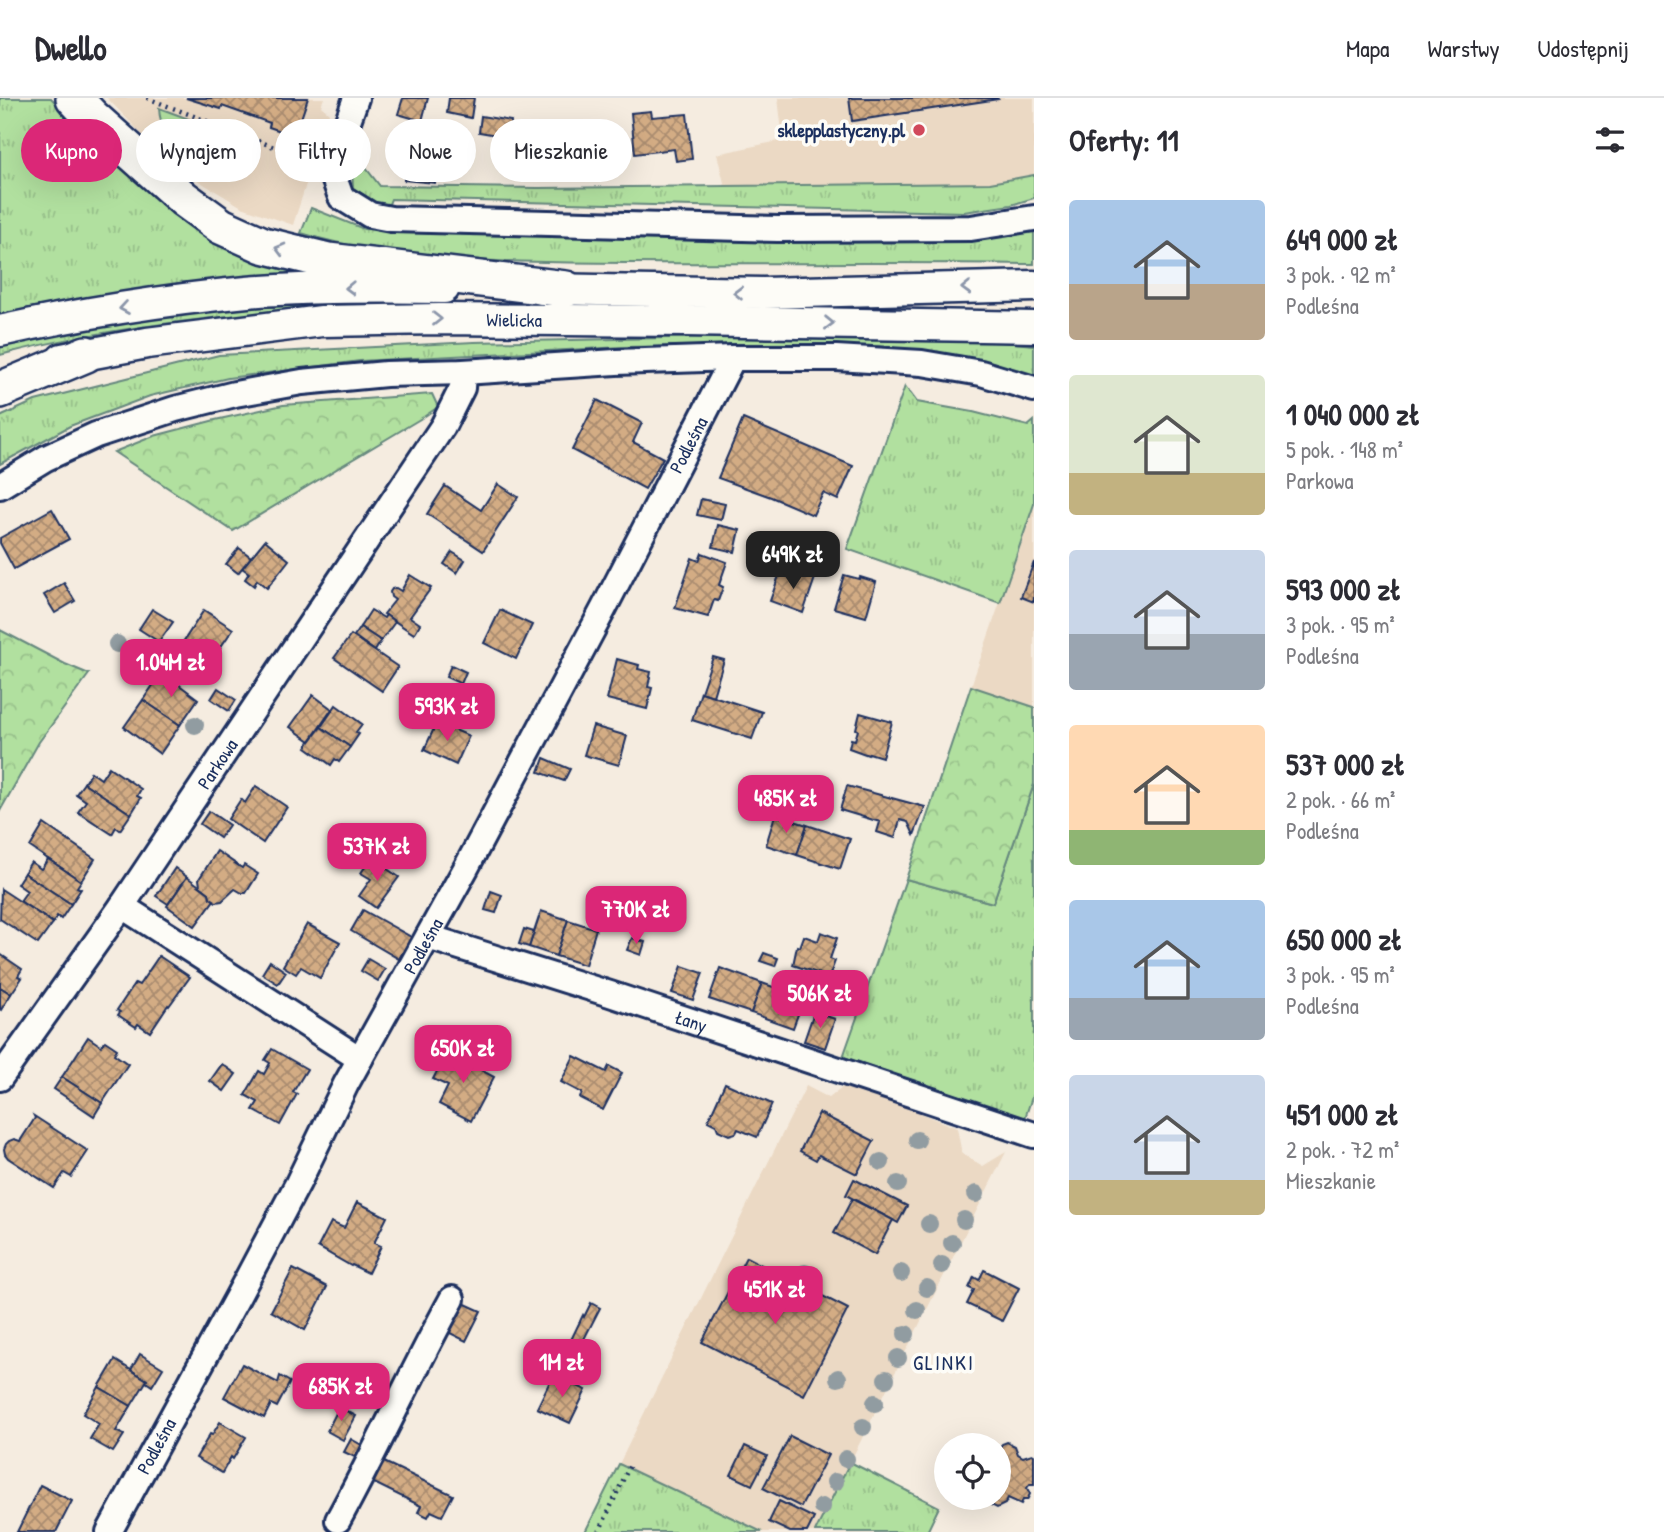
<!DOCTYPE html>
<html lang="pl">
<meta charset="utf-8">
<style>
:root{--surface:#fff;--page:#f7f7f7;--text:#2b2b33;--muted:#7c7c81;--line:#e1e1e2;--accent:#db2777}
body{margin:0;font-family:"Patrick Hand",sans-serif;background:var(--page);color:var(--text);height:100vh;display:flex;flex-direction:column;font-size:26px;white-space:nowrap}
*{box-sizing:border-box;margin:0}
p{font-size:23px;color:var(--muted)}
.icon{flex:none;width:38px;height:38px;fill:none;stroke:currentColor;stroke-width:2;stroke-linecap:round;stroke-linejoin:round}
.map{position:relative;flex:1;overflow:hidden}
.details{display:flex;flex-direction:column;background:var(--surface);width:630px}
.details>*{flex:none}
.guide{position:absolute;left:21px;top:21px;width:665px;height:63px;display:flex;gap:14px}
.tools{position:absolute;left:934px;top:1335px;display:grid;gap:14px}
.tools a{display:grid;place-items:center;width:77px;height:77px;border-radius:50%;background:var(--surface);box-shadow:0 7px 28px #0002;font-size:35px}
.price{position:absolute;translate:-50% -60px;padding:0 16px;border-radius:14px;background:var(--accent);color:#fff;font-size:23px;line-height:46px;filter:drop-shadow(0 2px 4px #0008)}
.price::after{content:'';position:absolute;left:50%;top:42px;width:21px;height:16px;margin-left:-10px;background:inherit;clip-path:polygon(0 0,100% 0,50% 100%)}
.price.active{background:#222;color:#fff}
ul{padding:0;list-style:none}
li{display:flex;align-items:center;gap:21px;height:175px;padding:0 35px}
li span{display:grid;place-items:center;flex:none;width:196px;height:140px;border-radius:7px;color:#555}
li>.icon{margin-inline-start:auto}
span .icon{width:84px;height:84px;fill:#fffc;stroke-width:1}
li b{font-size:30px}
h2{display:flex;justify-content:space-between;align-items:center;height:84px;padding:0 35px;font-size:30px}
.pill{padding:0 24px;border-radius:32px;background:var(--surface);box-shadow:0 7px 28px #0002;font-size:24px;line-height:63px}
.pill.active{background:var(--accent);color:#fff}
header{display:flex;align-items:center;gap:42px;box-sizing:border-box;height:98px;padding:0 35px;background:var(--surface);border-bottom:2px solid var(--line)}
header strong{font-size:33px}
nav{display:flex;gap:38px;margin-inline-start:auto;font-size:24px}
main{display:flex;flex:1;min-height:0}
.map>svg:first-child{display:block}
.built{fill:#ebd9c4}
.grass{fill:url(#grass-tufts);stroke:#66887e;stroke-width:2}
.forest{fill:url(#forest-crowns);stroke:#66887e;stroke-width:2}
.building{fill:url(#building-cross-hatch);stroke:#1b2f5e;stroke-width:2}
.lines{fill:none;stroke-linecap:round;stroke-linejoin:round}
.minor-casing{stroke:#1b2f5e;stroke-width:30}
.major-casing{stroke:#1b2f5e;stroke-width:35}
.highway-casing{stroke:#1b2f5e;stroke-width:40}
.path{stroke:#1b2f5e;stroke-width:4.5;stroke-dasharray:2 5;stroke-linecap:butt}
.minor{stroke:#fdfcf7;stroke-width:24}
.major{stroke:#fdfcf7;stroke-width:30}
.highway{stroke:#fdfcf7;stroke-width:35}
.tree{fill:#919ca1}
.oneway{stroke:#8c96aa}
.poi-dot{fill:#d1495b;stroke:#fdfcf7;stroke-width:2.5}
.labels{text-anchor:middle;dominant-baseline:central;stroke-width:7;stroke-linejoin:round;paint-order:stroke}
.poi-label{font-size:19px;font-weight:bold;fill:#1b2f5e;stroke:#fdfcf7;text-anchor:end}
.street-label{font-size:19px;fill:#1b2f5e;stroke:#fdfcf7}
.neighbourhood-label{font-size:21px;letter-spacing:2px;fill:#1b2f5e;stroke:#fdfcf7}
</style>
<header>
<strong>Dwello</strong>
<nav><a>Mapa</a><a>Warstwy</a><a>Udostępnij</a></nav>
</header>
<main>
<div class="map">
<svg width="1034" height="1434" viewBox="0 0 1034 1434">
<defs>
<pattern id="grass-tufts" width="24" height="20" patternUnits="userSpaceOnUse" patternTransform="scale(1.75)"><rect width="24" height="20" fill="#b1e09f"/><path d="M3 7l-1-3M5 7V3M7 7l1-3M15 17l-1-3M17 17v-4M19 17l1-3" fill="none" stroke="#98c08b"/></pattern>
<pattern id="forest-crowns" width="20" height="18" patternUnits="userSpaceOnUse" patternTransform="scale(1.75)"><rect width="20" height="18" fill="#b1e09f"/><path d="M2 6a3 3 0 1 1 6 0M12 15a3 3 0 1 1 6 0" fill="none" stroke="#98c08b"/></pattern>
<pattern id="building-cross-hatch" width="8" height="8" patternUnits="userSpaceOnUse" patternTransform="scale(1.75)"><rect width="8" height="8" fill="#d3ac84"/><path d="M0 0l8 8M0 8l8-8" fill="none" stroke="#aa8c6f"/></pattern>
</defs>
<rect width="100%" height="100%" fill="#f5ece0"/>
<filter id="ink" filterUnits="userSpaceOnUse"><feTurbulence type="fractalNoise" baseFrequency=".0143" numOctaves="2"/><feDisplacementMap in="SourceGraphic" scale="14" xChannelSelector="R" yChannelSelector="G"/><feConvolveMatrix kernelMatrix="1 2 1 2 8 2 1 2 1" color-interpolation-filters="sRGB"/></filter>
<g filter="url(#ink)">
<g class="built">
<polygon points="107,0 324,0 321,8 329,15 293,127 242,109 197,82 158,53"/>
<polygon points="778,0 1034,0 1034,77 990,85 725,89 717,56 783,42"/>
<polygon points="1034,406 1034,609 971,588"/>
<polygon points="847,986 957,1030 962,1056 983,1068 1006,1054 815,1434 762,1434 619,1366 806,988 829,1000"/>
</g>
<g class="grass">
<polygon points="0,0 51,0 106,56 150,95 194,126 304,175 303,178 0,218"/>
<path d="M159,10L197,24L187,52C170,38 160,33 159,10Z"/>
<polygon points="351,51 380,88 538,90 990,85 1034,77 1034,100 1011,107 964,114 391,101 387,111 353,90"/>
<path d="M311,110L364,131L961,141L1010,138L1034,132V166C900,164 766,166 632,165C521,164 407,167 301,135Z"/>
<path d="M385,205V208C256,214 126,224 0,257V249C69,233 139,221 210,213C268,207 327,207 385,205Z"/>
<polygon points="910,235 1034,247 1034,279 989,263 956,257 879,248 773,247 623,249 360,263 228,280 150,298 70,328 0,366 0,319 35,303 219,257 474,244"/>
<polygon points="905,288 917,304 973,314 1028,328 1034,323 1034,406 1000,505 847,451"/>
<polygon points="1034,686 1034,993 1025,1020 843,959 906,781 993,805"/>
<polygon points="850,1364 939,1409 927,1434 815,1434"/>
<polygon points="619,1366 762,1434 585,1434"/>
</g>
<g class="forest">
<polygon points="432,296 438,309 425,318 233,433 114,354 154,338 215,322 283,307"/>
<polygon points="0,532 65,566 89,576 39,644 0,713"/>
<polygon points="971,588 1034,609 1034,686 993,805 906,781"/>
</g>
<g class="building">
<polygon points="186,0 308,0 295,38 269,29 270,25 222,8 221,11"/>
<polygon points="403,0 428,0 422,23 398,16"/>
<polygon points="449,0 474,0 471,20 447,15"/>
<polygon points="849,0 997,0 998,1 852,23"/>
<polygon points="651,13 652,19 687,16 692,61 676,63 674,51 635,56 631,15"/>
<polygon points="481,18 511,23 509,39 479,34"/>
<polygon points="407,43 446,45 444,74 436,73 435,85 404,82"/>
<polygon points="597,302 642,325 633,344 663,360 645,391 572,352"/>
<polygon points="743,321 853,368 838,402 823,395 813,417 771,399 718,380"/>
<polygon points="498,386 518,399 483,453 427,416 445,388 481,412"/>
<polygon points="701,401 725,406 721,422 697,417"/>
<polygon points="52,411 69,441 14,471 0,445 0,440"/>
<polygon points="718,427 740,432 735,454 713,449"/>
<polygon points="265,442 289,462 267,490 257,482 254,488 245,481 249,475 242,470"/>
<polygon points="239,450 251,459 238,475 226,466"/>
<polygon points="452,454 465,462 457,475 444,466"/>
<polygon points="702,455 727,464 719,487 723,489 718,503 714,502 708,519 675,510 692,460 699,463"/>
<polygon points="1034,464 1034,504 1021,499"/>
<polygon points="781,472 798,477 799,475 815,480 803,515 770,503"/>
<polygon points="410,477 431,490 410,519 420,526 414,536 384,516 395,502 391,499 390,494 392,491 396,490 401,493"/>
<polygon points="844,477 859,481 860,479 876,484 866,519 834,510"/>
<polygon points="64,485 75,503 55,515 44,497"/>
<polygon points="152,511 173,524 159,544 139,531"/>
<polygon points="204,512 233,531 211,563 183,544"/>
<polygon points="371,512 384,520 386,517 395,524 381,543 360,529"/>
<polygon points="500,512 532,527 516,561 484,545"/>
<polygon points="360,529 381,543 375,553 354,538"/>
<polygon points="351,537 398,569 382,593 334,560"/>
<polygon points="713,559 724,562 713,598 701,594"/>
<polygon points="617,561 639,567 638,571 651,574 648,589 652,590 647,611 607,601"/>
<polygon points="451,567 466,574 461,586 446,579"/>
<polygon points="162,574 198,601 180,627 143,602"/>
<polygon points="218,590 236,602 229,613 211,601"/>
<polygon points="701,594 762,614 752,641 692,622"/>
<polygon points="313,597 332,611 310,643 290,629"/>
<polygon points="421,600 429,604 423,617 415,613"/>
<polygon points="143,602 180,627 160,656 124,629"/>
<polygon points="336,607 362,626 356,634 359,636 350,649 321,629"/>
<polygon points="860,615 892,624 882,659 869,655 868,657 849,650 851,641 855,642 858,632 856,631"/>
<polygon points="437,624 469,638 456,667 424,652"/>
<polygon points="593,628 627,638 619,667 584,657"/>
<polygon points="321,629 350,649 339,664 335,661 331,667 306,649"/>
<polygon points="544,660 570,671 564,683 539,674"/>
<polygon points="109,669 141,691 137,698 141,700 131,716 84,685 91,674 101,681"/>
<polygon points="84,685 131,716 120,732 116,729 112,736 78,714 86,703 76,696"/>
<polygon points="256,688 287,709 263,745 228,721 241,701 245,705"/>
<polygon points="847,688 925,709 914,737 908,724 900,722 895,740 877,734 880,724 840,712"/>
<polygon points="209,713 229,727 220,740 200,726"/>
<polygon points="775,717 807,727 797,757 766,747"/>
<polygon points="44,726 95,761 81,783 30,749"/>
<polygon points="807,727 850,741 840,771 797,757"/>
<polygon points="217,753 242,770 244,767 258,776 246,795 242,795 235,791 222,803 216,804 210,800 209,795 200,788 199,781"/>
<polygon points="371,760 399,779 376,810 359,798 371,781 361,775"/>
<polygon points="48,761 81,783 77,789 81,791 71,806 24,775 31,764 41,771"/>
<polygon points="175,770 187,779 168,806 156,798"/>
<polygon points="24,775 71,806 61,821 57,818 53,825 20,803 27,793 17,786"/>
<polygon points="187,779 209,795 210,800 214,802 195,828 167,808"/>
<polygon points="1,791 53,825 38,846 0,821"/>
<polygon points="491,793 502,797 496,815 485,812"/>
<polygon points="363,812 411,839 399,861 351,833"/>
<polygon points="541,813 568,822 556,858 529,849"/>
<polygon points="568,822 596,831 585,867 556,858"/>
<polygon points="307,826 340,844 320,880 301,869 296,876 283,868"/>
<polygon points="524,831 534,834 529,849 519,846"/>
<polygon points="821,834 837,840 830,861 835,863 829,879 793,867 797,848 800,849 804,838 818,843"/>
<polygon points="632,840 645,844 641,857 627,852"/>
<polygon points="764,855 778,860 775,868 760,863"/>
<polygon points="0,856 22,871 18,878 22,880 11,896 0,889"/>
<polygon points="159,858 190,879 169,908 168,907 150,934 138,926 136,929 118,917 120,914 117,912 135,885 139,887"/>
<polygon points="368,861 385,871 378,883 361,873"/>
<polygon points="270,863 286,874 278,886 262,876"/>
<polygon points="682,868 703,875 693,902 672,895"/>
<polygon points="720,870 762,885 751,915 709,901"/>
<polygon points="762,885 804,900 793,930 751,915"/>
<polygon points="0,889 11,896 1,912 0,911"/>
<polygon points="814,914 835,921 825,950 804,943"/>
<polygon points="88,939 101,948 105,943 117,951 114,956 128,966 102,1005 62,979"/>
<polygon points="272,951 307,971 293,994 297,996 280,1027 253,1012 258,1004 245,997 259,973 264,976 270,965 265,962"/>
<polygon points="447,954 462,962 464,959 481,968 479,971 494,979 471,1023 439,1006 448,988 433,981"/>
<polygon points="574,958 606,974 609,968 622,975 603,1012 580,1000 582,995 561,984"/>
<polygon points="222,966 236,976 224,993 210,983"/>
<polygon points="62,979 102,1005 94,1018 54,991"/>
<polygon points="725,985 772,1006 757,1039 738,1031 736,1035 729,1037 718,1032 716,1027 708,1023"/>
<polygon points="819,1015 874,1043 857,1076 819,1057 816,1062 800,1053"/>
<polygon points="34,1018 88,1053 71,1079 64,1075 54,1090 8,1060 5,1056 4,1051 6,1046 9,1043 14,1041 20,1043 35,1020"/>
<polygon points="854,1081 907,1108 898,1125 846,1097"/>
<polygon points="852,1101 893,1122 875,1157 834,1135"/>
<polygon points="357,1104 387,1119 374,1145 381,1148 368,1175 352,1167 351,1168 318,1149 331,1124 344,1130"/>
<polygon points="746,1159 848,1211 804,1297 702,1244"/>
<polygon points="293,1171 327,1189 305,1232 271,1213"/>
<polygon points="984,1172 1019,1190 1002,1223 967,1206 974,1192 969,1190 974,1179 979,1182"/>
<polygon points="461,1204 481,1213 466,1243 446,1233"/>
<polygon points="591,1205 600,1210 580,1249 570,1244 583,1217 584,1219"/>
<polygon points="140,1256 163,1270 152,1288 146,1284 147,1282 131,1272"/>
<polygon points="115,1262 147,1282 131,1308 99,1289"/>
<polygon points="242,1266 278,1285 280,1278 290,1284 277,1309 271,1306 264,1320 224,1299"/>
<polygon points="553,1277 586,1292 570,1325 537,1310"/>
<polygon points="99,1289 131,1308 116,1333 124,1337 113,1354 90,1341 99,1326 83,1316"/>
<polygon points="339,1309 356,1318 343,1342 327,1333"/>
<polygon points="220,1324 246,1339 233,1361 231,1359 222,1375 196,1360 210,1336 212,1337"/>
<polygon points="790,1338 828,1357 801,1409 763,1390"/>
<polygon points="351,1341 365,1349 359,1361 344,1354"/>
<polygon points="1007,1344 1015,1348 1018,1356 1023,1359 1032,1356 1034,1357 1034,1386 1030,1386 1027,1390 1030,1396 1027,1402 1023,1402 1021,1406 1008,1400 1005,1406 997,1410 983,1403 984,1400 999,1400 999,1351 1002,1346"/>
<polygon points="745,1348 767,1358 752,1387 731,1377"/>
<polygon points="382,1363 453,1397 442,1418 431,1413 428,1419 418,1414 421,1408 372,1384"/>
<polygon points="40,1387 72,1403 56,1434 17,1434"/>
<polygon points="779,1403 814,1420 807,1434 790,1434 769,1424"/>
</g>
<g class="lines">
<defs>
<g id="minor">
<polyline points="356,0 338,51 334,80 341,99 370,117 391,121 778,131 971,130 1034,120"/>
<polyline points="0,388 46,360 96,337 175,311 235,296 302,284 386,276 463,274 616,264 733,260 836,260 922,265 981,275 1034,291"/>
<polyline points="122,808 360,961"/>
<path id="s1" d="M428,839L610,896L1034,1037"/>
<path id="s2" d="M0,980L122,808L443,328L462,290L463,274"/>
<path d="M338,1422C378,1349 412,1274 452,1201"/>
<path id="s3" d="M109,1434L237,1200L298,1085L346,986L466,770L604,510L733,260"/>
</g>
<g id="major">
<polyline points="543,191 763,195 1034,188"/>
<path d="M0,233C81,215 164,202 247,194C313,189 379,189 444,190"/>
<path id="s4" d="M62,261L147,245L322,223L440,221L687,223L1034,229"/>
</g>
<g id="highway">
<polyline points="74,0 92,19 184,101 221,128 263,147 328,163 566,191"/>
<polyline points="0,292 86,256"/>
</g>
</defs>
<use href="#minor" class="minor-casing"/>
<use href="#major" class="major-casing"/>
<use href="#highway" class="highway-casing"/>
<g class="path">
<polyline points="147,0 287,54 310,74"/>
<polyline points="599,1434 630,1367"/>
</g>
<use href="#minor" class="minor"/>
<use href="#major" class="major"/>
<use href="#highway" class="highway"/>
</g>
<g class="tree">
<circle cx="117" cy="546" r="9"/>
<circle cx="195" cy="627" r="9"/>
<circle cx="917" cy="1042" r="9"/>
<circle cx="881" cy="1064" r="9"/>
<circle cx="898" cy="1086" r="9"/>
<circle cx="976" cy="1096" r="9"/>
<circle cx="964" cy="1122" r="9"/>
<circle cx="929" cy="1126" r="9"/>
<circle cx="952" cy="1145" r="9"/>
<circle cx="942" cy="1167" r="9"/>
<circle cx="805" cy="1175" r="9"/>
<circle cx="901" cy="1175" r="9"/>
<circle cx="927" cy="1190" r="9"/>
<circle cx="917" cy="1212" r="9"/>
<circle cx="906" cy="1236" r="9"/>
<circle cx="898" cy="1260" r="9"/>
<circle cx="838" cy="1280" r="9"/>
<circle cx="886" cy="1281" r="9"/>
<circle cx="875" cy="1305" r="9"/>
<circle cx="863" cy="1329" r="9"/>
<circle cx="846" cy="1361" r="9"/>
<circle cx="835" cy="1384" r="9"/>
<circle cx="822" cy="1409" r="9"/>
</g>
<defs><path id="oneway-chevron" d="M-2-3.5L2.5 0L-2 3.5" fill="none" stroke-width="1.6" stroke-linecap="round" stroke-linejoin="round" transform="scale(1.75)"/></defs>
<g class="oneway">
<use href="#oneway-chevron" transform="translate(280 151) rotate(-165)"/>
<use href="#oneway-chevron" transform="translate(350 190) rotate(178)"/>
<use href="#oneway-chevron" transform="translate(966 190) rotate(178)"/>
<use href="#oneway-chevron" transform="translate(738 195) rotate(-179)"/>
<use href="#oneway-chevron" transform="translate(124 210) rotate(171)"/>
<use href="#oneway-chevron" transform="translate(437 221)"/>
<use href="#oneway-chevron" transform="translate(829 225) rotate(1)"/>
</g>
</g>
<circle class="poi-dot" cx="919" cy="32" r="7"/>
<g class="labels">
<g class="poi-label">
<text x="905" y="32">sklepplastyczny.pl</text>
</g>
<g class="street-label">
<text stroke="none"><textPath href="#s4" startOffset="455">Wielicka</textPath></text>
<text stroke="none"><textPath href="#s3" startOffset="1232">Podleśna</textPath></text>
<text stroke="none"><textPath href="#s2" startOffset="382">Parkowa</textPath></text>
<text stroke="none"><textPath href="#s3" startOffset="665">Podleśna</textPath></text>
<text stroke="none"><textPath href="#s1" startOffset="276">Łany</textPath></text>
<text stroke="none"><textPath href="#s3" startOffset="98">Podleśna</textPath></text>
</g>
<g class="neighbourhood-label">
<text x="944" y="1264">GLINKI</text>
</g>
</g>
</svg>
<div class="tools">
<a><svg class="icon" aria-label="locate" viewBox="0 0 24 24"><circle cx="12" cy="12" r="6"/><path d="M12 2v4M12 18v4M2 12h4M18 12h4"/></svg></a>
</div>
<b class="price active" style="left:793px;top:493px">649K zł</b>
<b class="price" style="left:171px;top:601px">1.04M zł</b>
<b class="price" style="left:447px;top:645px">593K zł</b>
<b class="price" style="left:786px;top:737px">485K zł</b>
<b class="price" style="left:377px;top:785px">537K zł</b>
<b class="price" style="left:636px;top:848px">770K zł</b>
<b class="price" style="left:820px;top:932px">506K zł</b>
<b class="price" style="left:463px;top:987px">650K zł</b>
<b class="price" style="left:775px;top:1228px">451K zł</b>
<b class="price" style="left:562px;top:1301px">1M zł</b>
<b class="price" style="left:341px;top:1325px">685K zł</b>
<div class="guide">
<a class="pill active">Kupno</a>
<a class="pill">Wynajem</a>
<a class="pill">Filtry</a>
<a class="pill">Nowe</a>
<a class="pill">Mieszkanie</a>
</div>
</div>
<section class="details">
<h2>Oferty: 11<svg class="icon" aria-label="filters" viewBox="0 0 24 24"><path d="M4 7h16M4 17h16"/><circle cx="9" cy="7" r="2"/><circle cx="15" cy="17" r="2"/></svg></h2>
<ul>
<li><span style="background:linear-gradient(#a9c7e8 60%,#b9a48a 0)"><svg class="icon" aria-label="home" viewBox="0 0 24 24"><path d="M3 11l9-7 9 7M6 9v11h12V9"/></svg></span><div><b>649 000 zł</b><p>3 pok. · 92 m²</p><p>Podleśna</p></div></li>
<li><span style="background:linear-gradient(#dfe7d0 70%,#c2b280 0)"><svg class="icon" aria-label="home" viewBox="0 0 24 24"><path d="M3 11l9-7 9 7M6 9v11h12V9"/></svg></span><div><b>1 040 000 zł</b><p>5 pok. · 148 m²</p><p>Parkowa</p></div></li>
<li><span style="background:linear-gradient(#c9d6e8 60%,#9aa5b1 0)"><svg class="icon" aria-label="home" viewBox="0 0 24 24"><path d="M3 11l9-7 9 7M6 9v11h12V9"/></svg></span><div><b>593 000 zł</b><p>3 pok. · 95 m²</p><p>Podleśna</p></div></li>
<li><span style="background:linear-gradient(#ffd9b3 75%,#8fb573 0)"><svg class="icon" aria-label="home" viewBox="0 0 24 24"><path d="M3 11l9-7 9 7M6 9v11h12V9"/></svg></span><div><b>537 000 zł</b><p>2 pok. · 66 m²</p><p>Podleśna</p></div></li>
<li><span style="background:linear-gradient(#a9c7e8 70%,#9aa5b1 0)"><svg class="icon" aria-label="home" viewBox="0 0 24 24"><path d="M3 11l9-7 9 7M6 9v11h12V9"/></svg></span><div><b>650 000 zł</b><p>3 pok. · 95 m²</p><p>Podleśna</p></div></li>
<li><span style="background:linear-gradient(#c9d6e8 75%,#c2b280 0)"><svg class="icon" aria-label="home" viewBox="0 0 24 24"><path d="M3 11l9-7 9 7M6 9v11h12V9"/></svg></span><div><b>451 000 zł</b><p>2 pok. · 72 m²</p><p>Mieszkanie</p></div></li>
</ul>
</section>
</main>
